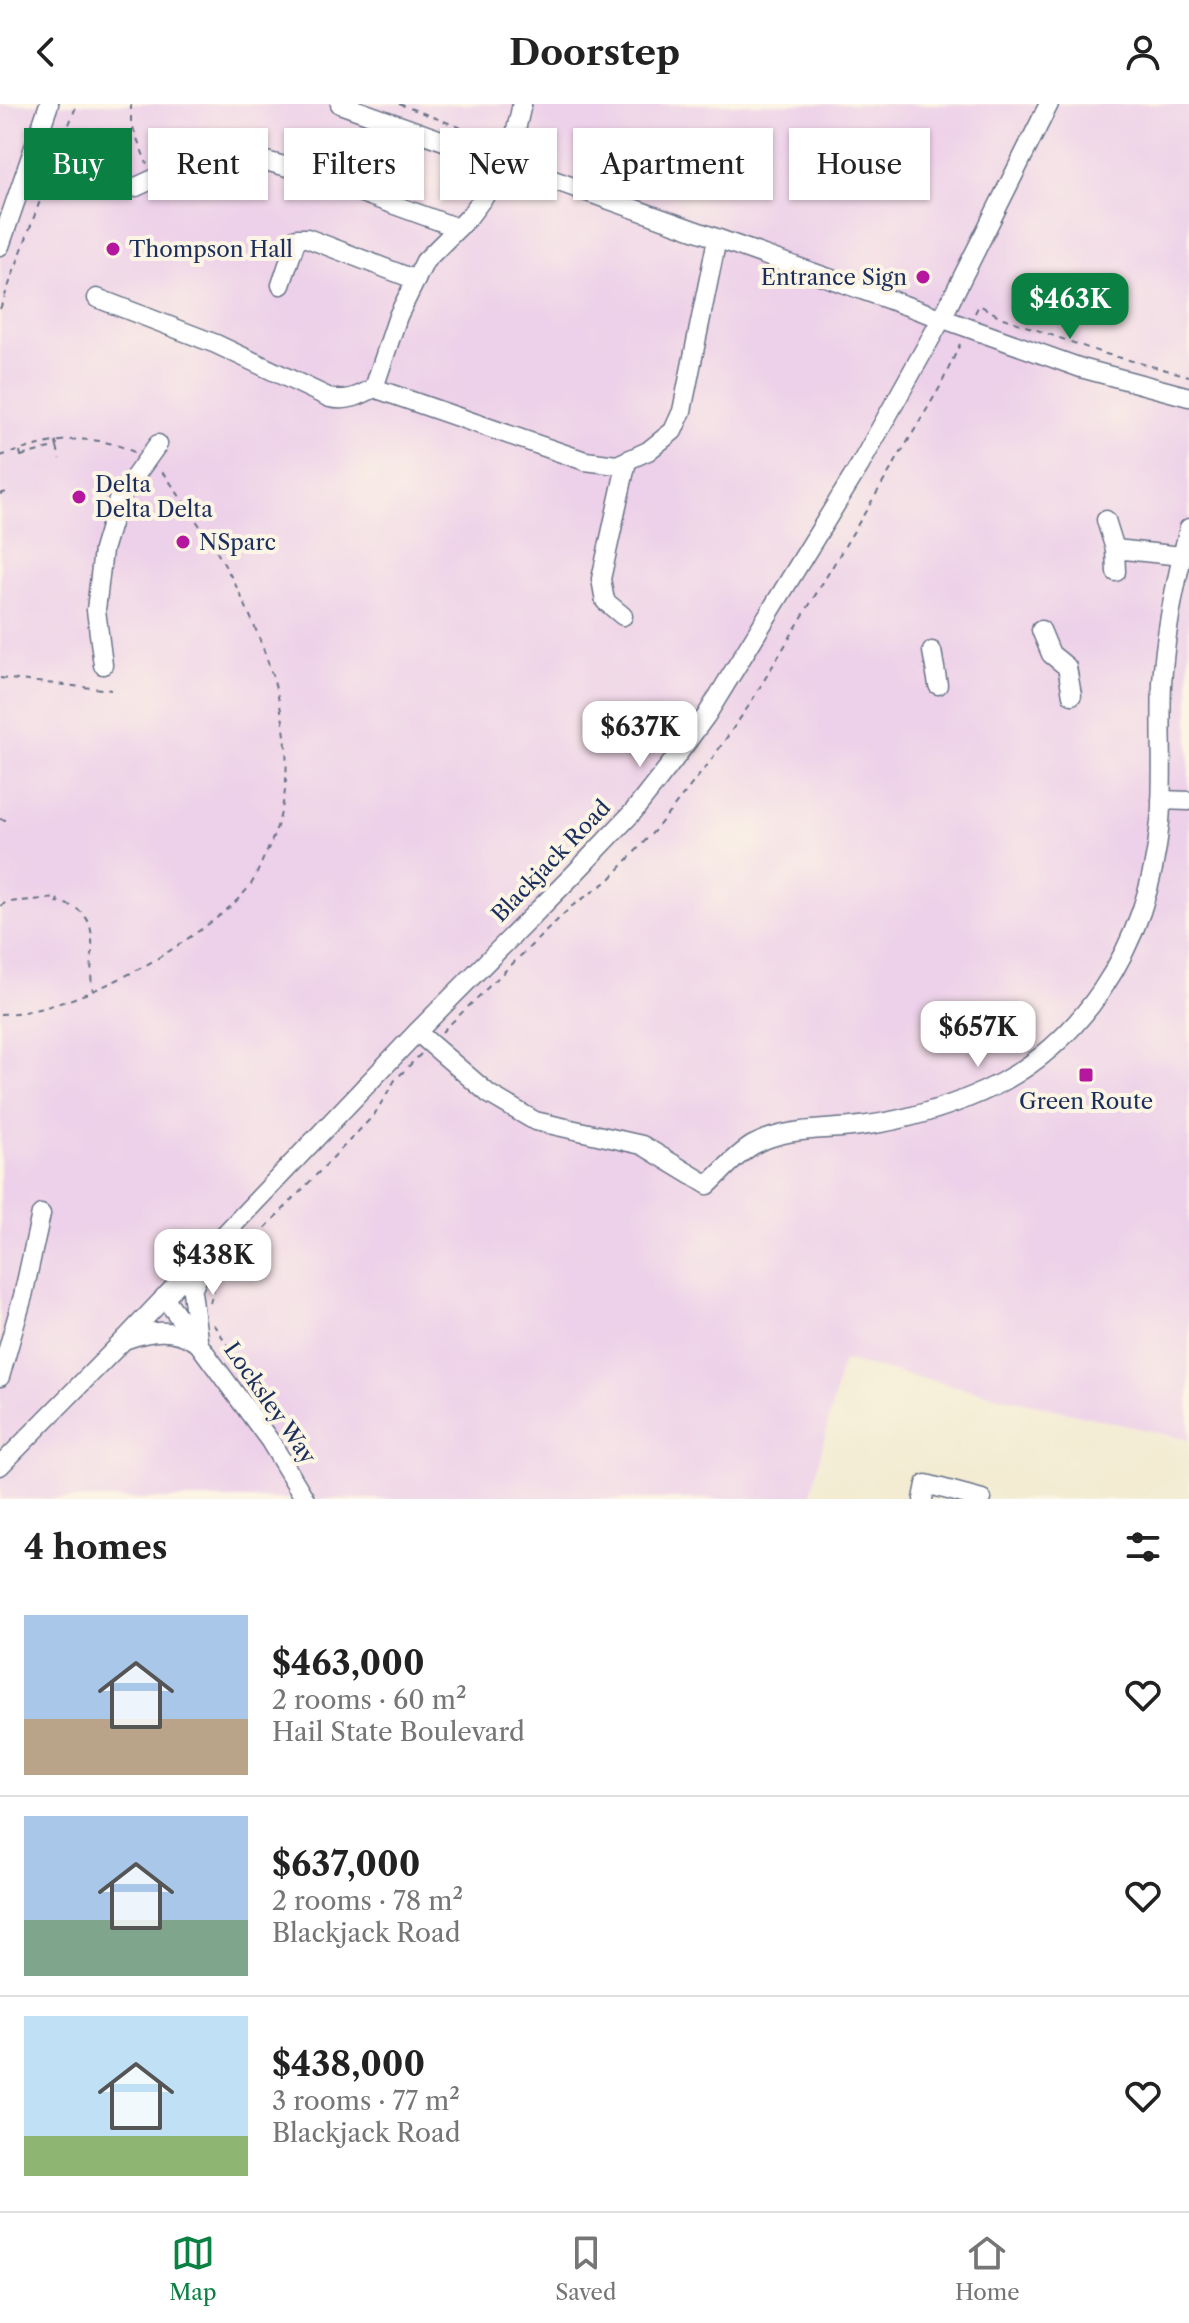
<!DOCTYPE html>
<meta charset="utf-8">
<style>
:root{--surface:#fff;--page:#f6f6f6;--text:#222;--muted:#767676;--line:#e0e0e0;--accent:#0b8043}
body{margin:0;font-family:"Libre Caslon Text",serif;background:var(--page);color:var(--text);height:100vh;display:flex;flex-direction:column;font-size:30px;white-space:nowrap}
*{box-sizing:border-box;margin:0}
p{font-size:26px;color:var(--muted)}
.icon{flex:none;width:44px;height:44px;fill:none;stroke:currentColor;stroke-width:2;stroke-linecap:round;stroke-linejoin:round}
.map{position:relative;height:1395px;overflow:hidden}
.drawer{display:flex;flex-direction:column;background:var(--surface);flex:1}
.drawer>*{flex:none}
.guide{position:absolute;left:24px;top:24px;width:1142px;height:72px;display:flex;gap:16px}
.price{position:absolute;translate:-50% -68px;padding:0 18px;border-radius:16px;background:#fff;color:#222;font-size:26px;line-height:52px;filter:drop-shadow(0 2px 4px #0008)}
.price::after{content:'';position:absolute;left:50%;top:48px;width:24px;height:18px;margin-left:-12px;background:inherit;clip-path:polygon(0 0,100% 0,50% 100%)}
.price.active{background:var(--accent);color:#fff}
ul{padding:0;list-style:none}
li{display:flex;align-items:center;gap:24px;height:200px;padding:0 24px}
li+li{border-top:2px solid var(--line)}
li span{display:grid;place-items:center;flex:none;width:224px;height:160px;border-radius:0px;color:#555}
li>.icon{margin-inline-start:auto}
span .icon{width:96px;height:96px;fill:#fffc;stroke-width:1}
li b{font-size:34px}
h2{display:flex;justify-content:space-between;align-items:center;height:96px;padding:0 24px;font-size:34px}
.pill{padding:0 28px;border-radius:0px;background:var(--surface);box-shadow:0 2px 6px #0004;font-size:28px;line-height:72px}
.pill.active{background:var(--accent);color:#fff}
header{display:flex;justify-content:space-between;align-items:center;height:104px;padding:0 24px;background:var(--surface);font-size:36px;font-weight:700}
.tabs{display:flex;justify-content:space-around;align-items:center;height:112px;border-top:2px solid var(--line);background:var(--surface);font-size:22px;color:var(--muted)}
.tabs a{display:grid;justify-items:center;gap:4px}
.tabs .active{color:var(--accent)}
.map>svg:first-child{display:block}
.built{fill:#edd0e9}
.lines{fill:none;stroke-linecap:round;stroke-linejoin:round}
.minor-casing{stroke:#677187;stroke-width:21}
.path{stroke:#677187;stroke-width:2;stroke-dasharray:6 6;stroke-linecap:butt}
.minor{stroke:#fff;stroke-width:18}
.poi-dot{fill:#b5179e;stroke:#fcf5e5;stroke-width:3}
.labels{text-anchor:middle;dominant-baseline:central;stroke-width:8;stroke-linejoin:round;paint-order:stroke}
.poi-label{font-size:22px;fill:#1b2f5e;stroke:#fcf5e5;text-anchor:start}
.street-label{font-size:22px;fill:#1b2f5e;stroke:#fcf5e5}
</style>
<header><svg class="icon" aria-label="back" viewBox="0 0 24 24"><path d="M15 5l-7 7 7 7"/></svg>Doorstep<svg class="icon" aria-label="person" viewBox="0 0 24 24"><circle cx="12" cy="8" r="4"/><path d="M4 21q1-7 8-7t8 7"/></svg></header>
<div class="map">
<svg width="1189" height="1395" viewBox="0 0 1189 1395">
<rect width="100%" height="100%" fill="#fcf5e5"/>
<filter id="ink" filterUnits="userSpaceOnUse"><feTurbulence type="fractalNoise" baseFrequency=".0125" numOctaves="2"/><feDisplacementMap in="SourceGraphic" scale="16" xChannelSelector="R" yChannelSelector="G"/><feConvolveMatrix kernelMatrix="1 2 1 2 8 2 1 2 1" color-interpolation-filters="sRGB"/></filter>
<filter id="wash" filterUnits="userSpaceOnUse"><feTurbulence type="fractalNoise" baseFrequency=".006" numOctaves="4" result="noise"/><feDisplacementMap in="SourceGraphic" scale="32" xChannelSelector="R" yChannelSelector="G"/><feGaussianBlur stdDeviation="1.8" result="paint"/><feColorMatrix in="noise" values="0 0 0 0 0 0 0 0 0 0 0 0 0 0 0 0 0 1.4 0 .05"/><feComposite in="paint" operator="in"/></filter>
<g filter="url(#wash)">
<rect width="100%" height="100%" fill="#f3ecd3"/>
<polygon class="built" points="0,0 1189,0 1189,1336 843,1256 810,1395 0,1395"/>
</g>
<g filter="url(#ink)">
<g class="lines">
<defs>
<g id="minor">
<polyline points="340,0 1081,264 1189,293"/>
<polyline points="28,62 106,88 136,83 213,48 236,49 295,65 458,124"/>
<polyline points="0,142 49,0"/>
<polyline points="281,181 297,134 307,134 416,176"/>
<path d="M97,194L216,240L330,294C347,298 359,292 374,284L398,212L425,157L468,114L508,61L522,0"/>
<polyline points="374,284 585,357 617,361 648,347 673,327 682,307 717,135"/>
<polyline points="1106,416 1115,445"/>
<polyline points="1116,468 1115,445 1182,452"/>
<polyline points="623,512 605,497 601,475 627,357"/>
<polyline points="1041,526 1051,550 1067,563 1072,591"/>
<polyline points="932,547 938,581"/>
<polyline points="103,561 96,506 103,446 118,396 158,340"/>
<polyline points="1161,696 1189,697"/>
<path d="M417,928L489,990L535,1017L642,1041L708,1081C722,1068 737,1050 753,1041C786,1023 823,1027 860,1022C896,1018 931,1008 965,995C1082,951 1149,839 1160,718C1164,672 1160,626 1162,579C1165,527 1176,475 1189,424"/>
<polyline points="164,1193 270,1337 305,1395"/>
<path d="M127,1235C150,1227 173,1223 194,1237"/>
<polyline points="198,1235 192,1187 205,1156"/>
<polyline points="0,1273 23,1192 41,1110"/>
<polyline points="0,1362 124,1236 417,928 574,770 633,708 673,657 706,612 860,361 942,214 1049,0"/>
<polyline points="923,1395 926,1380 982,1395"/>
</g>
</defs>
<use href="#minor" class="minor-casing"/>
<g class="path">
<polyline points="131,0 131,19 147,60"/>
<polyline points="399,0 496,37"/>
<polyline points="56,54 77,0"/>
<polyline points="0,205 44,86"/>
<polyline points="975,209 979,201 1003,214 1102,249 1189,272"/>
<polyline points="57,343 60,355"/>
<polyline points="20,347 22,357"/>
<path d="M0,352C49,338 85,325 134,348"/>
<polyline points="21,352 57,342 55,336"/>
<polyline points="0,390 10,387"/>
<polyline points="0,574 111,586"/>
<polyline points="0,715 6,716"/>
<path d="M0,802L7,798L58,794L57,798C110,807 85,853 93,887"/>
<path d="M0,910C53,910 130,873 174,844C200,826 229,808 249,783C256,774 260,761 265,751C309,667 278,570 240,490C220,448 191,410 166,372L159,366"/>
<polyline points="442,928 572,802 608,777 656,725 709,659 748,603 920,317 940,283 960,240"/>
<polyline points="210,1199 216,1175 374,1011 395,976 421,950"/>
<polyline points="213,1220 254,1277 256,1292"/>
</g>
<use href="#minor" class="minor"/>
</g>
</g>
<g class="poi-dot">
<circle cx="113" cy="145" r="8"/>
<circle cx="923" cy="173" r="8"/>
<circle cx="79" cy="393" r="8"/>
<circle cx="183" cy="438" r="8"/>
<rect x="1078" y="963" width="16" height="16" rx="4"/>
</g>
<g class="labels">
<g class="poi-label">
<text x="129" y="145">Thompson Hall</text>
<text x="907" y="173" text-anchor="end">Entrance Sign</text>
<text x="95" y="380">Delta<tspan x="95" dy="25">Delta Delta</tspan></text>
<text x="199" y="438">NSparc</text>
<text x="1086" y="997" text-anchor="middle">Green Route</text>
</g>
<g class="street-label">
<text transform="translate(551 757) rotate(-46)">Blackjack Road</text>
<text transform="translate(270 1299) rotate(55)">Locksley Way</text>
</g>
</g>
</svg>
<b class="price active" style="left:1070px;top:237px">$463K</b>
<b class="price" style="left:640px;top:665px">$637K</b>
<b class="price" style="left:978px;top:965px">$657K</b>
<b class="price" style="left:213px;top:1193px">$438K</b>
<div class="guide">
<a class="pill active">Buy</a>
<a class="pill">Rent</a>
<a class="pill">Filters</a>
<a class="pill">New</a>
<a class="pill">Apartment</a>
<a class="pill">House</a>
</div>
</div>
<section class="drawer">
<h2>4 homes<svg class="icon" aria-label="filters" viewBox="0 0 24 24"><path d="M4 7h16M4 17h16"/><circle cx="9" cy="7" r="2"/><circle cx="15" cy="17" r="2"/></svg></h2>
<ul>
<li><span style="background:linear-gradient(#a9c7e8 65%,#b9a48a 0)"><svg class="icon" aria-label="home" viewBox="0 0 24 24"><path d="M3 11l9-7 9 7M6 9v11h12V9"/></svg></span><div><b>$463,000</b><p>2 rooms · 60 m²</p><p>Hail State Boulevard</p></div><svg class="icon" aria-label="heart" viewBox="0 0 24 24"><path d="M12 20l-8-8c-3-5 5-10 8-4 3-6 11-1 8 4z"/></svg></li>
<li><span style="background:linear-gradient(#a9c7e8 65%,#7fa58c 0)"><svg class="icon" aria-label="home" viewBox="0 0 24 24"><path d="M3 11l9-7 9 7M6 9v11h12V9"/></svg></span><div><b>$637,000</b><p>2 rooms · 78 m²</p><p>Blackjack Road</p></div><svg class="icon" aria-label="heart" viewBox="0 0 24 24"><path d="M12 20l-8-8c-3-5 5-10 8-4 3-6 11-1 8 4z"/></svg></li>
<li><span style="background:linear-gradient(#bfe0f5 75%,#8fb573 0)"><svg class="icon" aria-label="home" viewBox="0 0 24 24"><path d="M3 11l9-7 9 7M6 9v11h12V9"/></svg></span><div><b>$438,000</b><p>3 rooms · 77 m²</p><p>Blackjack Road</p></div><svg class="icon" aria-label="heart" viewBox="0 0 24 24"><path d="M12 20l-8-8c-3-5 5-10 8-4 3-6 11-1 8 4z"/></svg></li>
</ul>
</section>
<nav class="tabs">
<a class="active"><svg class="icon" aria-label="map" viewBox="0 0 24 24"><path d="M3 6l6-2 6 2 6-2v14l-6 2-6-2-6 2zM9 4v14M15 6v14"/></svg>Map</a>
<a><svg class="icon" aria-label="saved" viewBox="0 0 24 24"><path d="M7 4h10v16l-5-4-5 4z"/></svg>Saved</a>
<a><svg class="icon" aria-label="home" viewBox="0 0 24 24"><path d="M3 11l9-7 9 7M6 9v11h12V9"/></svg>Home</a>
</nav>
